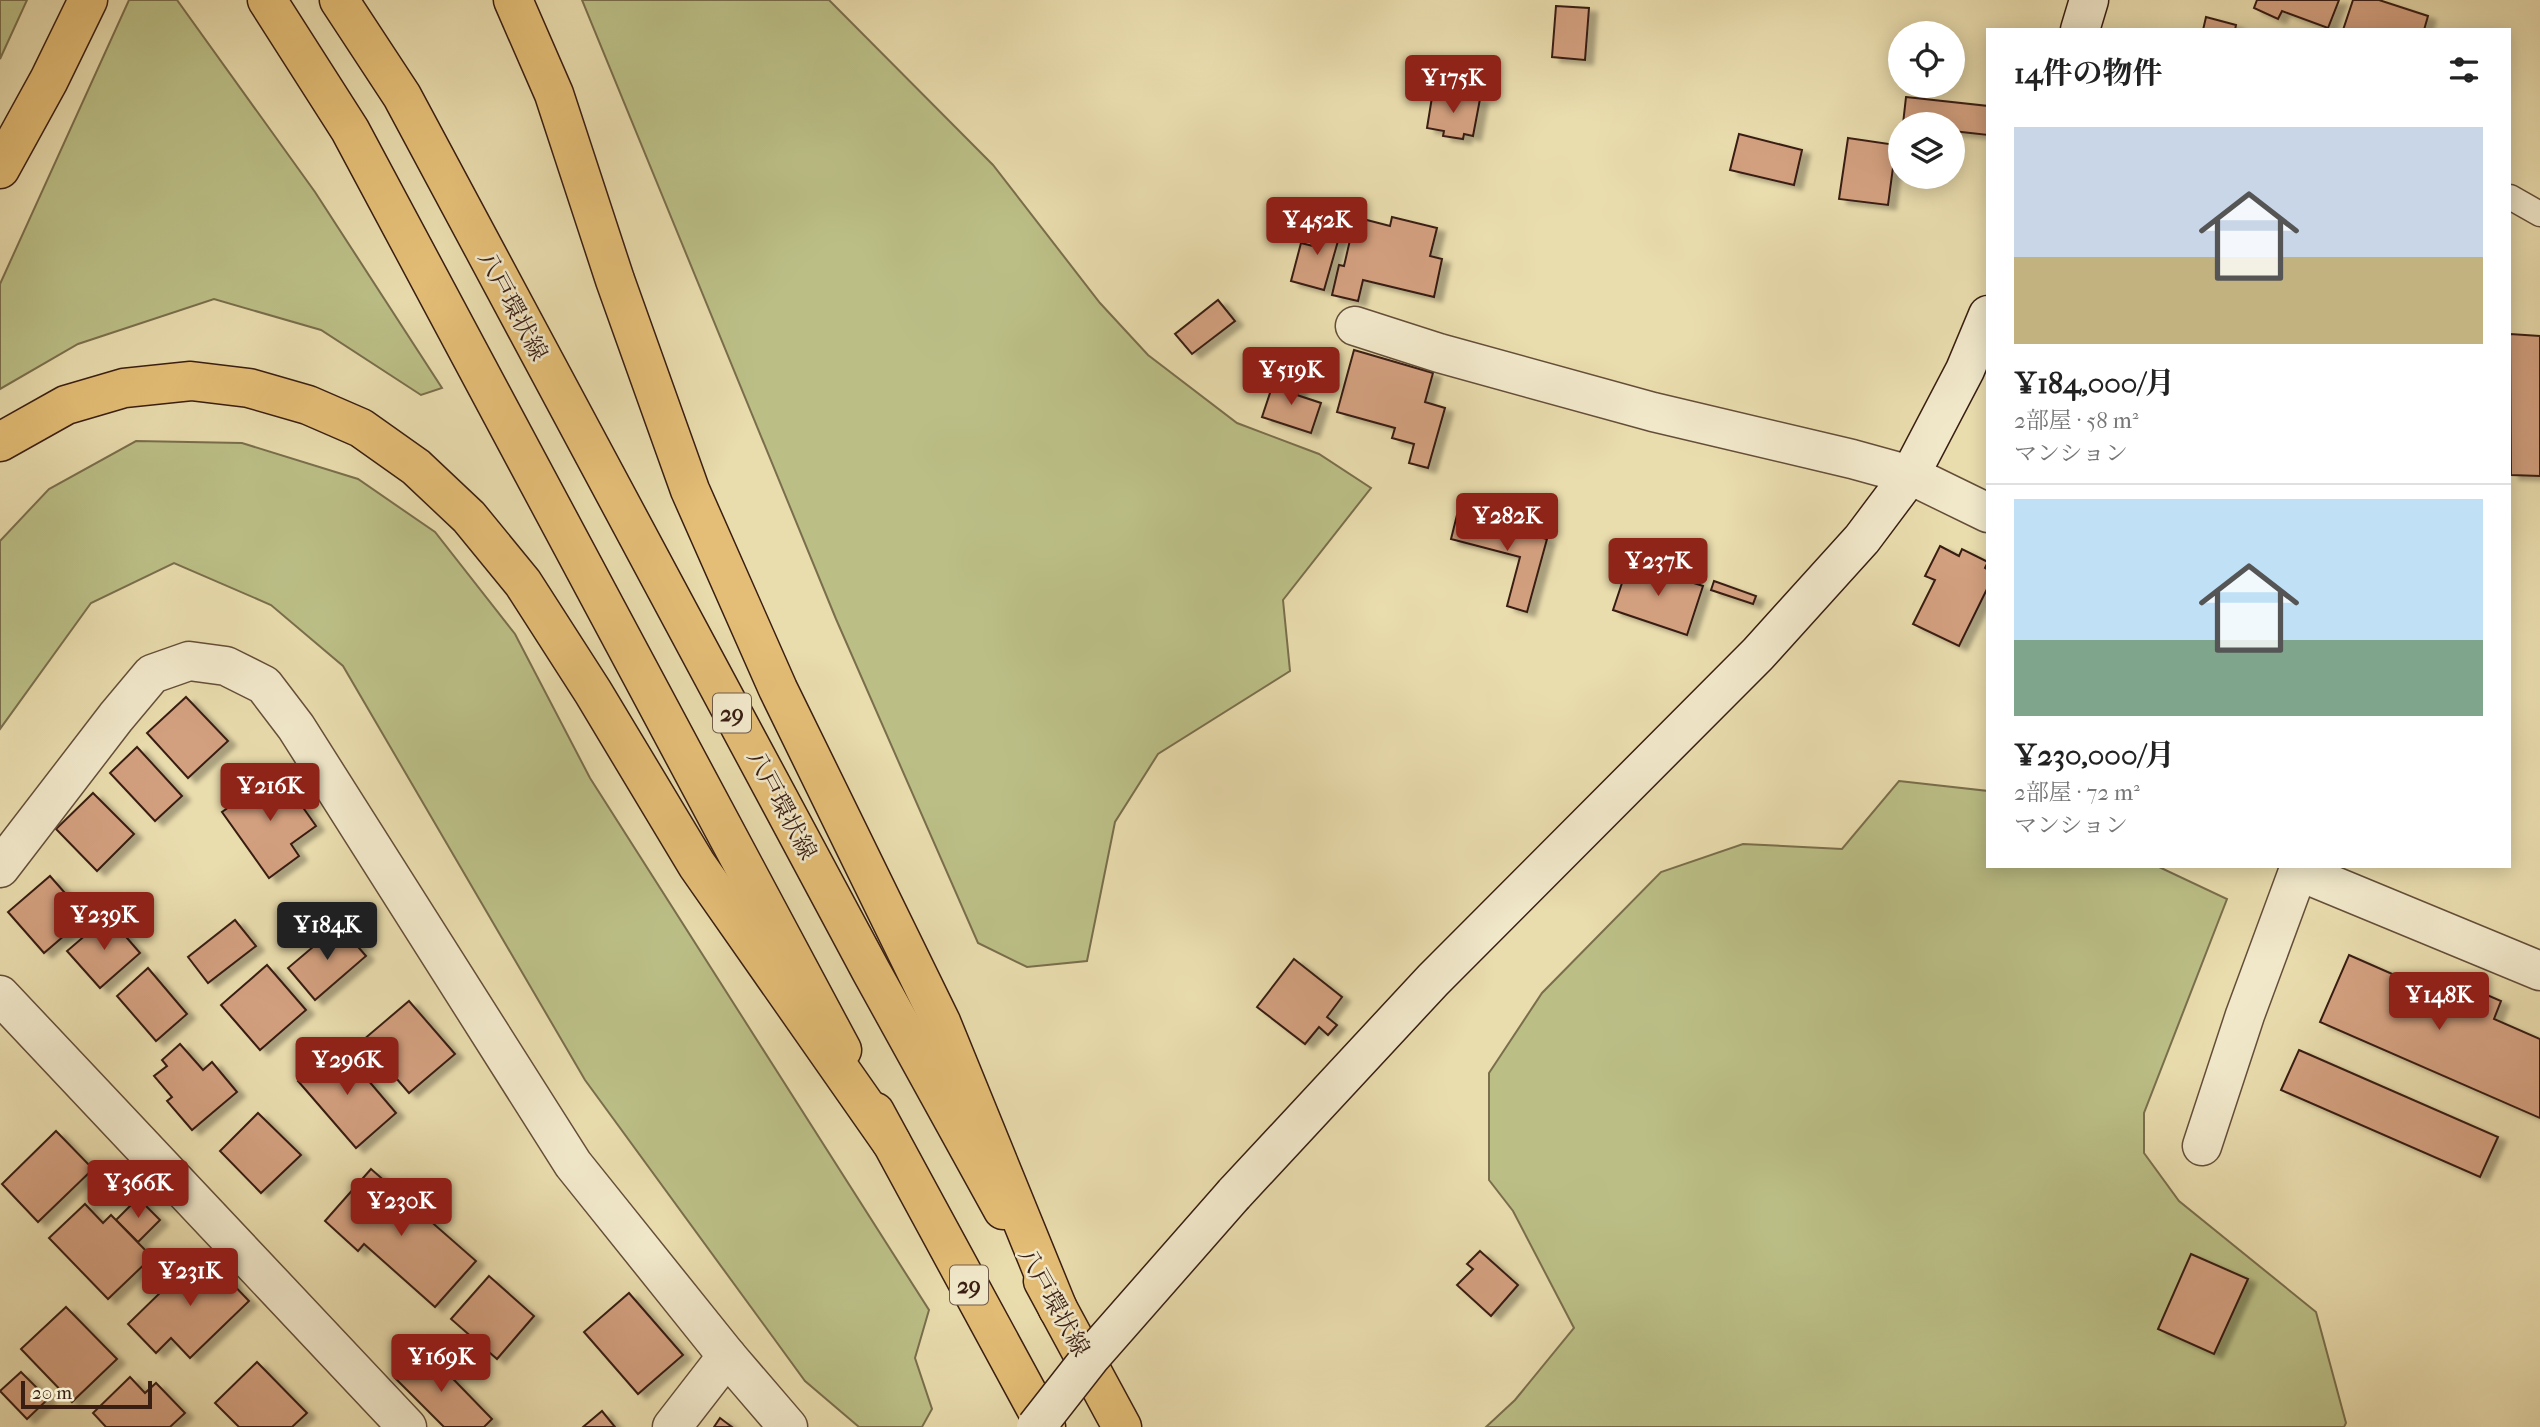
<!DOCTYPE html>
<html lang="ja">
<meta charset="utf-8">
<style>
:root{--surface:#fff;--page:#f2f2f2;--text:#222;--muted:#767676;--line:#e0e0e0;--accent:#8f2418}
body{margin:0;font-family:"IM FELL French Canon","Noto Serif JP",serif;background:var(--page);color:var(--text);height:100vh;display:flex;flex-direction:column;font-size:26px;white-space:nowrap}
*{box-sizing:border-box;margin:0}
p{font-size:23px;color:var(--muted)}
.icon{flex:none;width:38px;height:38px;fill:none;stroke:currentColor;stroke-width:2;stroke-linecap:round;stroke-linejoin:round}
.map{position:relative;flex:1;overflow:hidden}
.panel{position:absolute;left:1986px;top:28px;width:525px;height:840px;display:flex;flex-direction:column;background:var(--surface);border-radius:0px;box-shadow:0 4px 18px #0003}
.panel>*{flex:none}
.buttons{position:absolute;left:1888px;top:21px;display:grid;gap:14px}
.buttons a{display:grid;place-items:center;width:77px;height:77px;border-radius:50%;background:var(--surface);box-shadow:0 4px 18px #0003;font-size:35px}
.scale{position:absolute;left:21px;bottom:18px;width:131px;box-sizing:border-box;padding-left:7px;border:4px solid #391e12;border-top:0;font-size:19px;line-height:24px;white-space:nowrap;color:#391e12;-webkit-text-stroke:5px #f1e8ca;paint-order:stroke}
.price{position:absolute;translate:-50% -60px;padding:0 16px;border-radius:7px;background:var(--accent);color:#fff;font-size:23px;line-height:46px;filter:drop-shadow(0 2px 4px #0008)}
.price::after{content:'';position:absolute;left:50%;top:42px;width:21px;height:16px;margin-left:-10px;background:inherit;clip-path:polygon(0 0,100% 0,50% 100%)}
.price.current{background:#222;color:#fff}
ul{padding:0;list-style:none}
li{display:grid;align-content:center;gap:14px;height:371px;padding:0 28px}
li+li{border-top:2px solid var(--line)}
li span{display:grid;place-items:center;height:217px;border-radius:0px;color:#555}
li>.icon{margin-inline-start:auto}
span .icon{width:126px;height:126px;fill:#fffc;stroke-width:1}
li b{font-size:30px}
h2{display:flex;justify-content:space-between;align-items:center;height:84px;padding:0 28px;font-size:30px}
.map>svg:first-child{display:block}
.green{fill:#bbbf86;stroke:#7a6e4c;stroke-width:2}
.building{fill:#d3a07f;stroke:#391e12;stroke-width:2;filter:url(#shadow)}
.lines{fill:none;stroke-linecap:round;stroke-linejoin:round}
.lane-casing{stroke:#654e39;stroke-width:27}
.street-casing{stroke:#654e39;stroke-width:41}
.secondary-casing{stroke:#391e12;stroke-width:41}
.primary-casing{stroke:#391e12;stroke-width:41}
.highway-casing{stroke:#391e12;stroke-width:41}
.lane{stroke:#f1e8ca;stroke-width:24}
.street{stroke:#f1e8ca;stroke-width:38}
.secondary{stroke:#f1e8ca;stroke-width:38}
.primary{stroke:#e4be76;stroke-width:38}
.highway{stroke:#e4be76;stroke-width:38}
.secondary-bridge-casing{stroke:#391e12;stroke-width:41;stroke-linecap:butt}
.secondary-bridge{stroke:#f1e8ca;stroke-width:38}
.labels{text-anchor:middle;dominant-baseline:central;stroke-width:5;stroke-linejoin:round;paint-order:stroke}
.shield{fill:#f1e8ca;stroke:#705b49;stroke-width:2}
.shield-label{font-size:23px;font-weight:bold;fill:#391e12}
.street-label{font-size:24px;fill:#391e12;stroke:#f1e8ca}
</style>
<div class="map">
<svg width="2540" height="1427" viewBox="0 0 2540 1427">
<defs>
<filter id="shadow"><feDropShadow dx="8" dy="4.5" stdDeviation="2" flood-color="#0004"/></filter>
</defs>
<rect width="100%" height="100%" fill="#e9dcad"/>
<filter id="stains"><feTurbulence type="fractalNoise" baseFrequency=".00286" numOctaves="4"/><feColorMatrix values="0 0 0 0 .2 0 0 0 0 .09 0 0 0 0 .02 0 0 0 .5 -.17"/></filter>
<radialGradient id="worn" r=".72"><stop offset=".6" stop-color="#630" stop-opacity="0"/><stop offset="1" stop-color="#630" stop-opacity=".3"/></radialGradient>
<g class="green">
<polygon points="0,0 27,0 0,59"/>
<polygon points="129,0 177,0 315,192 442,388 421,395 321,330 214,299 78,344 0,389 0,284"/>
<polygon points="582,0 829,0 993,165 1100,303 1148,355 1237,423 1319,454 1371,488 1283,600 1290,671 1158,754 1115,822 1087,961 1027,967 978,943 836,619"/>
<polygon points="136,441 242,443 358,479 435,532 515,634 590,778 929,1310 915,1358 932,1409 922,1427 859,1427 805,1381 585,1080 343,666 271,605 174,563 91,603 0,729 0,541 49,489"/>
<polygon points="1899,781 1988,791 1988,866 2157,866 2227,899 2144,1113 2144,1153 2179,1201 2316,1312 2346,1423 2344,1427 1486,1427 1515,1400 1574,1328 1513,1211 1489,1180 1489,1073 1542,993 1661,872 1743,844 1842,849"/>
</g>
<g class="building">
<polygon points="2257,0 2339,0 2328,28 2282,11 2278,19 2254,8"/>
<polygon points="2353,0 2379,0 2428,16 2424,30 2343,30"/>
<polygon points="1556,6 1589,8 1585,60 1552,57"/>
<polygon points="2206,17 2236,25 2235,30 2203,30"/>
<polygon points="1433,91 1480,99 1473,136 1464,134 1463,139 1443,136 1444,131 1427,128"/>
<polygon points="1906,97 1988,106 1988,135 1953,131 1953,124 1903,124"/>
<polygon points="1739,134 1802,150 1794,185 1730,170"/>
<polygon points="1848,138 1896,145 1888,205 1839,199"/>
<polygon points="1392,217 1437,228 1430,256 1442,259 1434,297 1363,280 1358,301 1332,295 1339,265 1344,266 1353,227 1361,229 1363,219 1390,226"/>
<polygon points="1321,221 1342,227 1324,290 1291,281 1301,243 1313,246"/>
<polygon points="1218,300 1235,321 1192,354 1175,334"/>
<polygon points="2510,334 2540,336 2540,476 2511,475"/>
<polygon points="1354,350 1433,373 1425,402 1445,408 1428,468 1409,463 1414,444 1392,438 1395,428 1337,412"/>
<polygon points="1275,378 1300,386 1297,395 1321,403 1311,433 1262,417"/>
<polygon points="1457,515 1547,539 1527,612 1507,606 1520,557 1451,539"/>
<polygon points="1940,546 1959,556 1962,549 1988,562 1985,568 1988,570 1988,587 1959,646 1913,624 1935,580 1925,576"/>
<polygon points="1629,562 1703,586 1687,635 1613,610"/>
<polygon points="1714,581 1756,596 1753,604 1711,590"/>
<polygon points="186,697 228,741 188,778 147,733"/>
<polygon points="137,747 182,796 155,821 110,773"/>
<polygon points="278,772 316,826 291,844 299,856 269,878 222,812"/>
<polygon points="93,793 134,834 97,871 56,829"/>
<polygon points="50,876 86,917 44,953 8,912"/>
<polygon points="108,916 140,953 100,988 67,951"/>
<polygon points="235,920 256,946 208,983 188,957"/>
<polygon points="339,925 366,956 315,1000 288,968"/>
<polygon points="2349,955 2433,992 2441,975 2501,1001 2494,1019 2540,1039 2540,1118 2320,1022"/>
<polygon points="1294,959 1342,997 1327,1017 1337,1025 1328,1035 1319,1027 1305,1044 1257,1007"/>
<polygon points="267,965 306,1010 260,1050 221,1005"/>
<polygon points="148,968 187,1014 156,1041 117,996"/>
<polygon points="409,1001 455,1054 409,1093 363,1040"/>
<polygon points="180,1044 203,1070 212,1062 237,1092 192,1130 167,1101 172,1097 154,1076 167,1066 162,1060"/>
<polygon points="339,1046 396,1113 356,1148 298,1081"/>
<polygon points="2299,1050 2498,1137 2480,1177 2281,1090"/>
<polygon points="258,1113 301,1155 261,1193 220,1151"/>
<polygon points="56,1131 93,1169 38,1222 2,1184"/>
<polygon points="371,1169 476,1261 435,1307 364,1244 358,1251 325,1221"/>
<polygon points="138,1198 160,1220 138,1242 116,1220"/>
<polygon points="85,1204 103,1223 111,1215 152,1257 108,1299 49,1238"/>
<polygon points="1480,1251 1518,1285 1491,1316 1457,1285 1473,1269 1467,1264"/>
<polygon points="202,1252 249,1301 190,1358 171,1338 156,1353 128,1324"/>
<polygon points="2191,1254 2248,1279 2214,1354 2158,1329"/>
<polygon points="489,1276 534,1316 497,1359 451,1319"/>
<polygon points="629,1293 683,1355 638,1394 584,1332"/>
<polygon points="66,1307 117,1359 72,1402 21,1349"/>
<polygon points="425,1350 492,1419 484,1427 444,1427 395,1378"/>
<polygon points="257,1362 307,1413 292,1427 239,1427 215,1403"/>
<polygon points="21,1372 48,1399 27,1419 0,1391"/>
<polygon points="130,1377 145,1393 156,1383 185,1413 170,1427 106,1427 93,1413"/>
<polygon points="602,1411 615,1427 583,1427"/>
<polygon points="720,1418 732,1427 714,1427"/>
</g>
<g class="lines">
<defs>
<polyline id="lane" points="2510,197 2540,214"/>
<g id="street">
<polyline points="1355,326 1439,353 1653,412 1852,459 1910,475 1988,513"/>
<polyline points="0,868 116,717 152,674 189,661 226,666 264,685 296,727 573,1164 727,1356 788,1427"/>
<polyline points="2298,871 2540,971"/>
<polyline points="0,995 407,1427"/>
<polyline points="2202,1146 2245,1015 2300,866"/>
<polyline points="672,1427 727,1356"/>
</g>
<g id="secondary">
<polyline points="2080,30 2089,0"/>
<polyline points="1234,1194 1433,980 1758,654 1862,539 1910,475 1965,370 1988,315"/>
</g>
<g id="primary">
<polyline points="267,0 350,130 842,1050"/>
<polyline points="339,0 402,96 871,971 1003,1210"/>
<polyline points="875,1112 1046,1427"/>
<polyline points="1043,1281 1122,1427"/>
</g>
<g id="highway">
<polyline points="513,0 554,94 615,280 690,490 778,689 941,1022 1058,1309"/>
<polyline points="0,169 49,80 88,0"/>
<polyline points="0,442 66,405 124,388 191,381 249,388 308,405 361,428 416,467 469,517 523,583 593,692 697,865 891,1142"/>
</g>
</defs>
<use href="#lane" class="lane-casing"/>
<use href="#street" class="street-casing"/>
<use href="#secondary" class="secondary-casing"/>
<use href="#primary" class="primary-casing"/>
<use href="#highway" class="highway-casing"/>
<use href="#lane" class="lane"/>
<use href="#street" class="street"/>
<use href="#secondary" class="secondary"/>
<use href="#primary" class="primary"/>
<use href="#highway" class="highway"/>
<defs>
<polyline id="secondary-bridge" points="1036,1427 1090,1358 1234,1194"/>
</defs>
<use href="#secondary-bridge" class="secondary-bridge-casing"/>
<use href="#secondary-bridge" class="secondary-bridge"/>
</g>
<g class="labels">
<g class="shield">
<rect x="713" y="693.5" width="38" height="39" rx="5"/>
<rect x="950" y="1265.5" width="38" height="39" rx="5"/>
</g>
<g class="shield-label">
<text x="732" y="713">29</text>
<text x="969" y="1285">29</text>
</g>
<g class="street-label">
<text transform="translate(513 306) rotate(62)">八戸環状線</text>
<text transform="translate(782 805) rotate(62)">八戸環状線</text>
<text transform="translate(1054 1302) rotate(61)">八戸環状線</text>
</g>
</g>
<rect width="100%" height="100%" filter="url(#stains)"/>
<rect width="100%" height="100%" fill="url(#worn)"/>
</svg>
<div class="buttons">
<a><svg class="icon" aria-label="locate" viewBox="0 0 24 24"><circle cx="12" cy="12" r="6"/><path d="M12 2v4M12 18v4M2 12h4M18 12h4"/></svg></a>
<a><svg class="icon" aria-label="layers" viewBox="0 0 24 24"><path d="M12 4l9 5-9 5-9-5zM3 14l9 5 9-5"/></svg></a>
</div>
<div class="scale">20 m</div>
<b class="price" style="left:1453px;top:115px">¥175K</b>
<b class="price" style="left:1317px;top:257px">¥452K</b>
<b class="price" style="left:1291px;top:407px">¥519K</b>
<b class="price" style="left:1507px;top:553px">¥282K</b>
<b class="price" style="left:1658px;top:598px">¥237K</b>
<b class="price" style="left:270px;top:823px">¥216K</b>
<b class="price" style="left:104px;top:952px">¥239K</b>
<b class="price current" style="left:327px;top:962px">¥184K</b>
<b class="price" style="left:2439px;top:1032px">¥148K</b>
<b class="price" style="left:347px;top:1097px">¥296K</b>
<b class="price" style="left:138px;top:1220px">¥366K</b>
<b class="price" style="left:401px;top:1238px">¥230K</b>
<b class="price" style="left:190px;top:1308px">¥231K</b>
<b class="price" style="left:441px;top:1394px">¥169K</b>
<section class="panel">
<h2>14件の物件<svg class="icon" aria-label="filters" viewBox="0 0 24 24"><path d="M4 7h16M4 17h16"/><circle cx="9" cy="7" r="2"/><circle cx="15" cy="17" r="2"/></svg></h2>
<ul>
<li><span style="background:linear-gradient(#c9d6e8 60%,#c2b280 0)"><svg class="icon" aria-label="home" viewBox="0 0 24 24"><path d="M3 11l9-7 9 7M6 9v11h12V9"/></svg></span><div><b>¥184,000/月</b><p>2部屋 · 58 m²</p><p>マンション</p></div></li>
<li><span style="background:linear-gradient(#bfe0f5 65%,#7fa58c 0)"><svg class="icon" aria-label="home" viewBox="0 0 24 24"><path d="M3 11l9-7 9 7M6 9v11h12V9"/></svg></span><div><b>¥230,000/月</b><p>2部屋 · 72 m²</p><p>マンション</p></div></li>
</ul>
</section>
</div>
